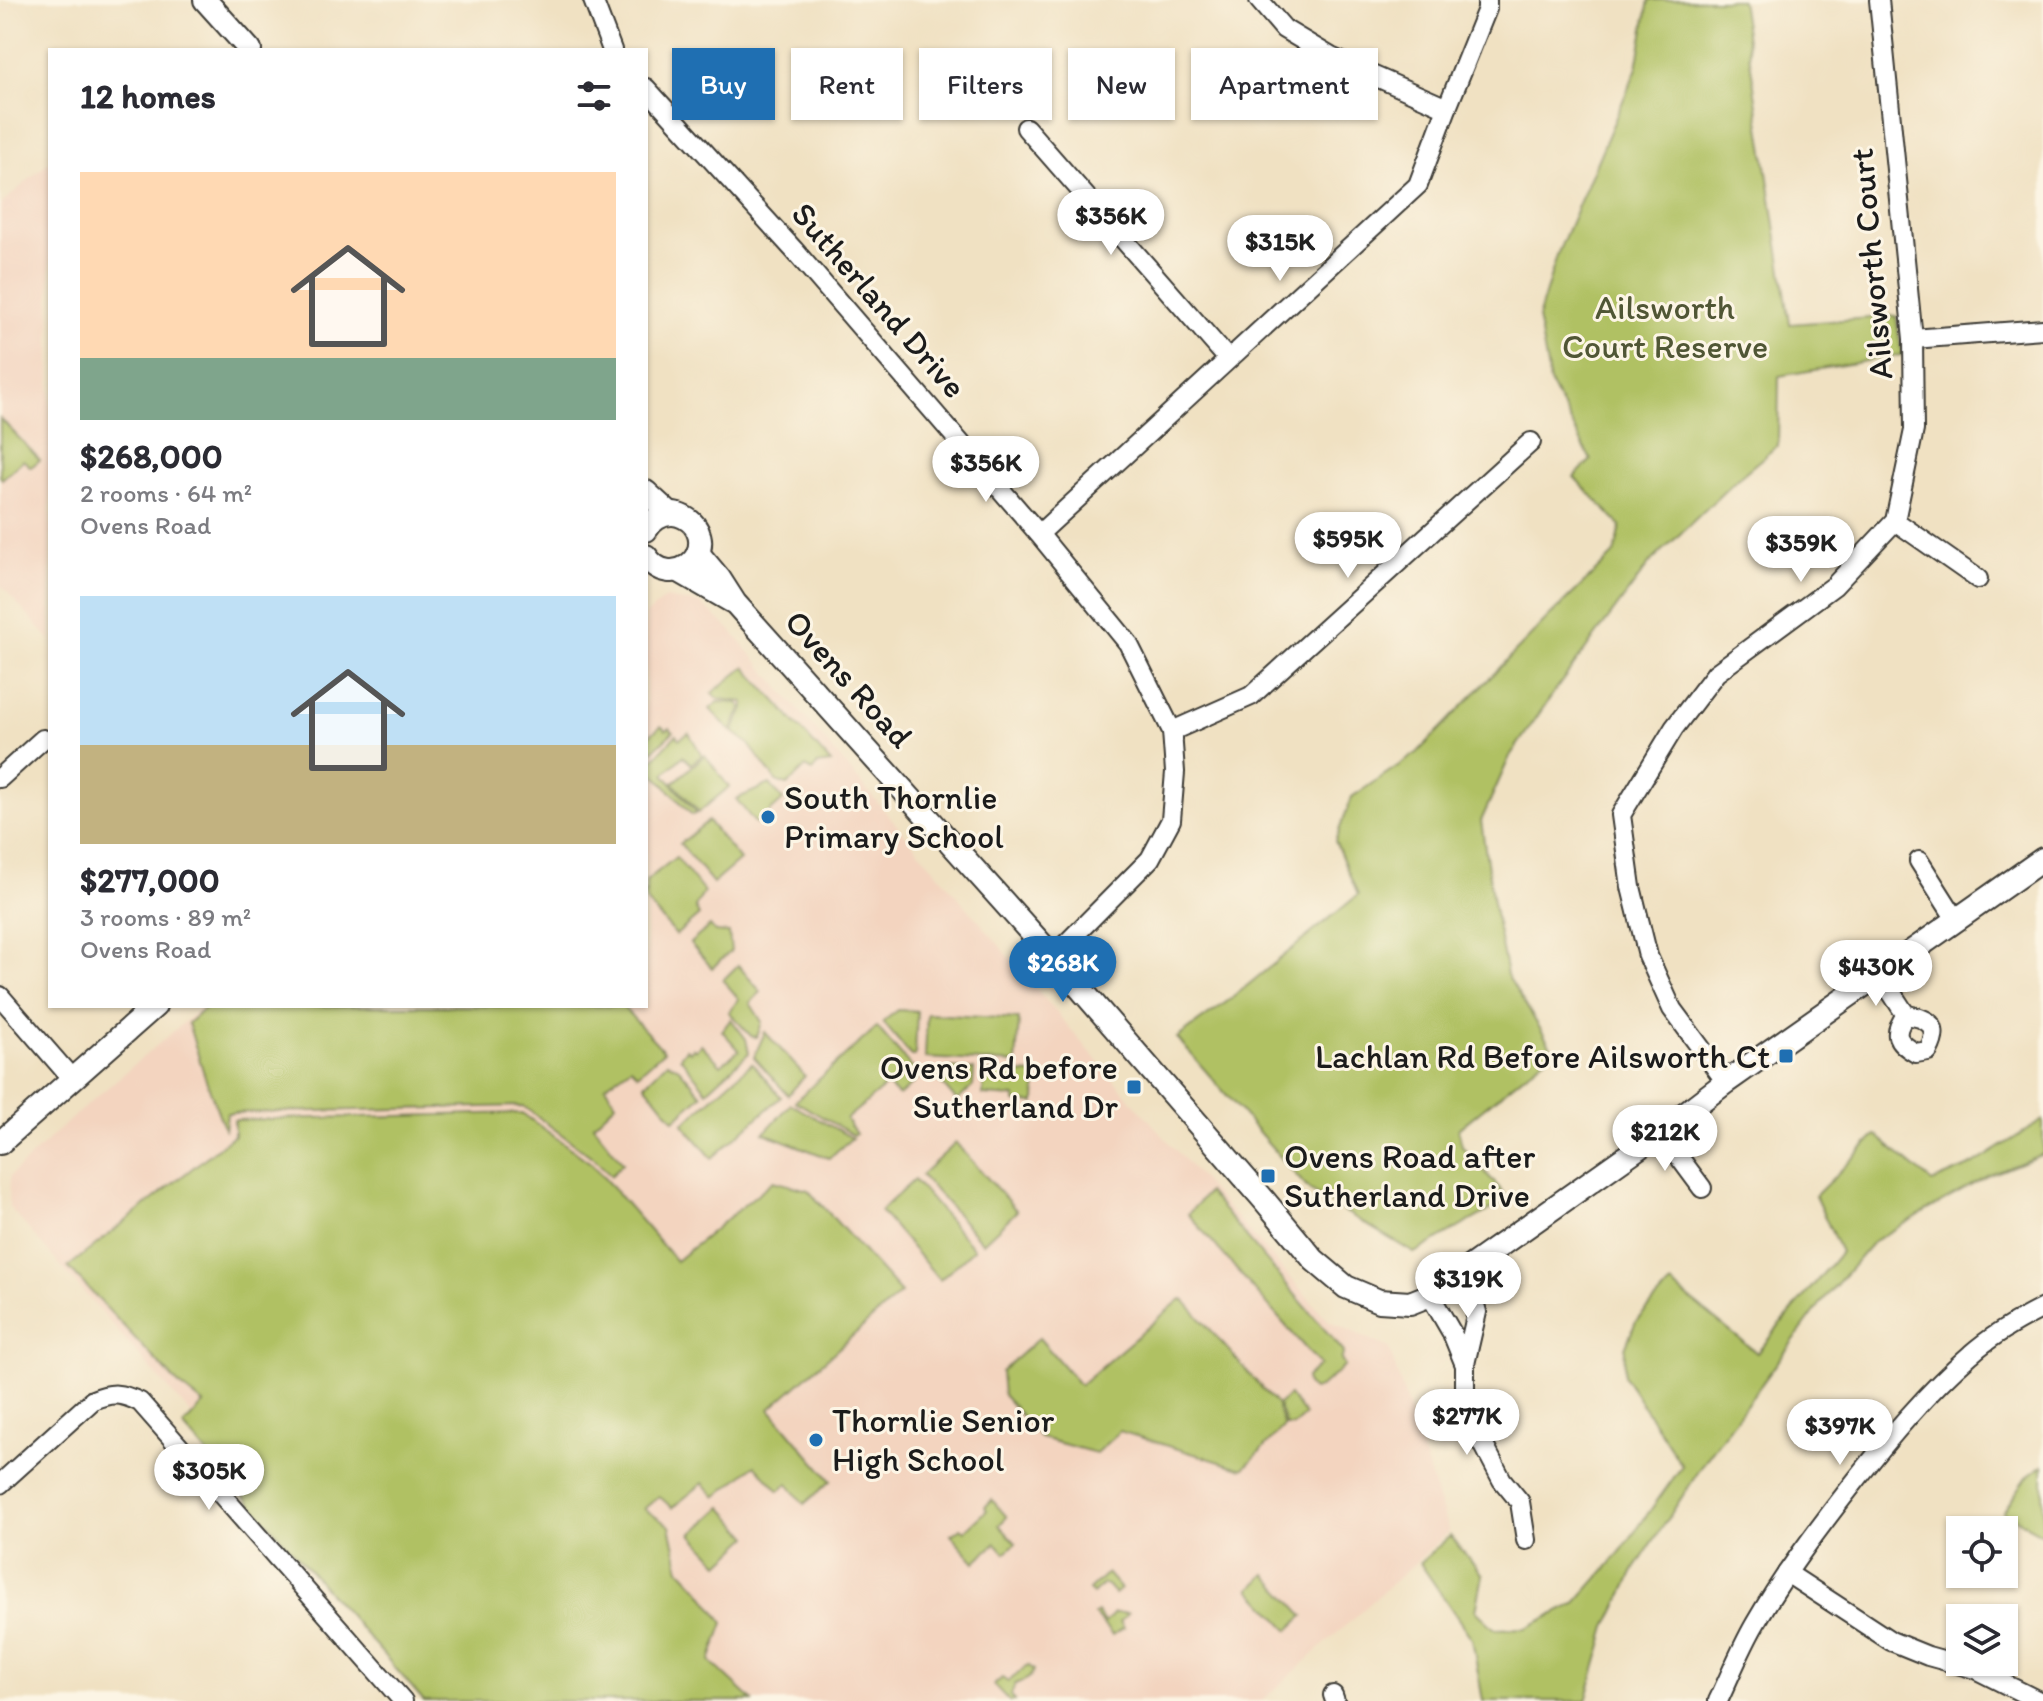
<!DOCTYPE html>
<meta charset="utf-8">
<style>
:root{--surface:#fff;--page:#f7f7f7;--text:#2b2b33;--muted:#7c7c81;--accent:#1f6fb2}
body{margin:0;font-family:Itim,sans-serif;background:var(--page);color:var(--text);height:100vh;display:flex;flex-direction:column;font-size:30px;white-space:nowrap}
*{box-sizing:border-box;margin:0}
p{font-size:26px;color:var(--muted)}
.icon{flex:none;width:44px;height:44px;fill:none;stroke:currentColor;stroke-width:2;stroke-linecap:round;stroke-linejoin:round}
.map{position:relative;flex:1;overflow:hidden}
.details{position:absolute;left:48px;top:48px;width:600px;height:960px;display:flex;flex-direction:column;background:var(--surface);border-radius:0px;box-shadow:0 2px 6px #0004}
.details>*{flex:none}
.banner{position:absolute;left:672px;top:48px;width:760px;height:72px;display:flex;gap:16px}
.fabs{position:absolute;left:1946px;top:1516px;display:grid;gap:16px}
.fabs a{display:grid;place-items:center;width:72px;height:72px;border-radius:0px;background:var(--surface);box-shadow:0 2px 6px #0004;font-size:40px}
.price{position:absolute;translate:-50% -68px;padding:0 18px;border-radius:28px;background:#fff;color:#222;font-size:26px;line-height:52px;filter:drop-shadow(0 2px 4px #0008)}
.price::after{content:'';position:absolute;left:50%;top:48px;width:24px;height:18px;margin-left:-12px;background:inherit;clip-path:polygon(0 0,100% 0,50% 100%)}
.price.selected{background:var(--accent);color:#fff}
ul{padding:0;list-style:none}
li{display:grid;align-content:center;gap:16px;height:424px;padding:0 32px}
li span{display:grid;place-items:center;height:248px;border-radius:0px;color:#555}
li>.icon{margin-inline-start:auto}
span .icon{width:144px;height:144px;fill:#fffc;stroke-width:1}
li b{font-size:34px}
h2{display:flex;justify-content:space-between;align-items:center;height:96px;padding:0 32px;font-size:34px}
.pill{padding:0 28px;border-radius:0px;background:var(--surface);box-shadow:0 2px 6px #0004;font-size:28px;line-height:72px}
.pill.selected{background:var(--accent);color:#fff}
.map>svg:first-child{display:block}
.built{fill:#f3d4bf}
.green{fill:#b0c164;stroke:#666e40;stroke-width:2}
.lines{fill:none;stroke-linecap:round;stroke-linejoin:round}
.minor-casing{stroke:#3c3a35;stroke-width:22}
.tertiary-casing{stroke:#3c3a35;stroke-width:26}
.minor{stroke:#fff;stroke-width:18}
.tertiary{stroke:#fff;stroke-width:22}
.poi-dot{fill:#1f6fb2;stroke:#fcf5e5;stroke-width:3}
.labels{text-anchor:middle;dominant-baseline:central;stroke-width:6;stroke-linejoin:round;paint-order:stroke}
.street-label{font-size:34px;fill:#1c1c1c;stroke:#fcf5e5}
.park-label{font-size:34px;fill:#505635;stroke:#fcf5e5}
.poi-label{font-size:34px;fill:#1c1c1c;stroke:#fcf5e5;text-anchor:start}
</style>
<div class="map">
<svg width="2043" height="1701" viewBox="0 0 2043 1701">
<rect width="100%" height="100%" fill="#fcf5e5"/>
<filter id="ink" filterUnits="userSpaceOnUse"><feTurbulence type="fractalNoise" baseFrequency=".0125" numOctaves="2"/><feDisplacementMap in="SourceGraphic" scale="16" xChannelSelector="R" yChannelSelector="G"/><feConvolveMatrix kernelMatrix="1 2 1 2 8 2 1 2 1" color-interpolation-filters="sRGB"/></filter>
<filter id="wash" filterUnits="userSpaceOnUse"><feTurbulence type="fractalNoise" baseFrequency=".006" numOctaves="4" result="noise"/><feDisplacementMap in="SourceGraphic" scale="32" xChannelSelector="R" yChannelSelector="G"/><feGaussianBlur stdDeviation="1.8" result="paint"/><feColorMatrix in="noise" values="0 0 0 0 0 0 0 0 0 0 0 0 0 0 0 0 0 1.4 0 .05"/><feComposite in="paint" operator="in"/></filter>
<g filter="url(#wash)">
<rect width="100%" height="100%" fill="#f0e1c2"/>
<g class="built">
<polygon points="50,161 50,640 0,584 0,205"/>
<polygon points="665,598 701,604 728,627 1132,1101 1329,1321 1389,1348 1449,1532 1262,1701 442,1701 9,1207 10,1176 73,1117 203,1006 646,1006 646,615"/>
</g>
<g class="green">
<polygon points="1649,0 1741,0 1790,324 1896,316 1902,355 1779,376 1778,445 1736,480 1649,564 1557,688 1510,756 1481,821 1493,903 1507,975 1554,1051 1458,1129 1462,1146 1509,1199 1414,1253 1309,1190 1177,1038 1232,998 1358,895 1335,841 1352,797 1417,753 1549,617 1615,553 1621,526 1574,477 1591,460 1550,383 1538,318 1557,255 1637,68"/>
<polygon points="0,418 40,460 31,467 23,460 2,479 0,476"/>
<polygon points="745,667 831,763 817,765 812,771 806,767 787,785 776,781 748,743 733,732 744,708 744,702 719,699 712,693"/>
<polygon points="718,702 738,703 742,707 731,731 710,709"/>
<polygon points="661,726 666,730 670,728 673,732 646,757 646,738"/>
<polygon points="689,733 702,755 691,764 683,756 664,774 697,813 692,815 647,766 676,735 679,739"/>
<polygon points="705,755 729,787 699,812 673,783"/>
<polygon points="770,784 783,800 756,824 736,799"/>
<polygon points="708,821 740,860 713,883 680,844"/>
<polygon points="676,857 704,892 695,907 699,915 676,935 646,901 646,881"/>
<polygon points="710,926 715,932 729,933 731,951 712,968 690,943"/>
<polygon points="738,965 761,992 750,1003 762,1022 757,1037 751,1036 729,1012 739,999 723,980"/>
<polygon points="207,1006 622,1006 664,1051 638,1074 631,1067 605,1086 616,1103 593,1125 623,1163 611,1176 596,1160 523,1106 227,1113 225,1131 205,1077 188,1023"/>
<polygon points="897,1010 917,1011 915,1056 911,1056 883,1022"/>
<polygon points="927,1014 1019,1019 1016,1063 925,1058"/>
<polygon points="731,1019 746,1039 749,1053 707,1091 680,1057 686,1049 690,1052 693,1048 696,1050 701,1044 721,1065 739,1050 722,1031"/>
<polygon points="877,1027 920,1077 899,1096 887,1085 846,1119 856,1134 853,1135 795,1101"/>
<polygon points="765,1032 805,1076 788,1095 754,1057"/>
<polygon points="667,1062 679,1068 702,1095 674,1120 645,1084"/>
<polygon points="752,1063 781,1097 712,1158 683,1124"/>
<polygon points="947,1068 974,1070 973,1086 957,1101 937,1078"/>
<polygon points="984,1072 1036,1074 1035,1103 1015,1102 1015,1097 983,1095"/>
<polygon points="791,1104 852,1138 829,1158 764,1133"/>
<polygon points="522,1113 592,1164 676,1261 773,1181 808,1190 901,1293 770,1409 831,1481 804,1504 788,1484 779,1491 755,1465 716,1497 703,1483 672,1508 659,1496 644,1509 670,1526 680,1569 698,1588 724,1623 710,1661 753,1701 424,1701 183,1426 204,1404 178,1384 68,1267 234,1135 234,1120"/>
<polygon points="2043,1120 2043,1154 1988,1176 1874,1241 1824,1299 1708,1457 1635,1569 1607,1627 1586,1701 1483,1701 1472,1639 1420,1563 1450,1536 1483,1575 1476,1611 1495,1629 1526,1628 1575,1604 1619,1554 1682,1466 1624,1376 1625,1348 1636,1321 1671,1284 1757,1353 1841,1252 1815,1196 1876,1135 1932,1182 1972,1165"/>
<polygon points="956,1143 1017,1211 983,1243 921,1175"/>
<polygon points="914,1180 974,1249 940,1280 880,1211"/>
<polygon points="1208,1192 1344,1352 1341,1360 1345,1366 1319,1388 1313,1390 1307,1385 1306,1378 1320,1365 1188,1214"/>
<polygon points="1181,1299 1185,1301 1276,1404 1284,1427 1243,1469 1120,1431 1096,1453 1041,1438 1003,1395 1001,1372 1039,1338 1080,1385"/>
<polygon points="1289,1395 1305,1415 1293,1426 1286,1426 1278,1404"/>
<polygon points="2043,1465 2043,1534 2003,1512 2027,1477"/>
<polygon points="992,1500 1007,1517 999,1525 1016,1543 1005,1553 996,1543 975,1562 951,1535 961,1528 965,1531 987,1510 985,1507"/>
<polygon points="722,1507 749,1537 720,1564 692,1534"/>
<polygon points="1107,1573 1121,1589 1115,1594 1107,1585 1103,1584 1093,1594 1089,1590"/>
<polygon points="1266,1574 1304,1616 1289,1630 1250,1589"/>
<polygon points="1097,1612 1105,1623 1114,1613 1128,1613 1120,1622 1124,1628 1112,1635 1094,1614"/>
<path d="M1028,1665L1034,1670C1029,1681 1025,1680 1015,1684L1011,1695L1015,1701H1009L994,1685L1002,1678L1008,1682Z"/>
</g>
</g>
<g filter="url(#ink)">
<g class="lines">
<defs>
<g id="minor">
<polyline points="593,0 612,50"/>
<polyline points="1259,0 1284,29 1331,57 1447,108"/>
<polyline points="646,88 794,250 1039,534 1128,643 1172,731 1175,772 1171,820 1150,859 1053,957"/>
<polyline points="1026,128 1228,359"/>
<polyline points="1913,339 2043,329"/>
<polyline points="1895,521 1978,579"/>
<polyline points="1039,534 1418,185 1447,108 1487,9 1487,0"/>
<polyline points="1172,731 1251,696 1531,442"/>
<polyline points="0,778 43,739"/>
<polyline points="1919,861 1957,921"/>
<polyline points="1876,978 1891,992 1906,1015"/>
<polyline points="0,996 73,1080"/>
<path d="M1906,1015C1930,1018 1941,1027 1928,1051L1916,1053C1896,1042 1892,1034 1906,1015Z"/>
<polyline points="1726,1082 1672,1009 1648,956 1631,887 1621,815 1674,728 1716,673 1834,586 1895,521 1914,430 1913,339 1879,0"/>
<polyline points="1658,1134 1676,1153 1702,1188"/>
<polyline points="1465,1270 1477,1312 1465,1364"/>
<polyline points="1430,1295 1452,1333 1465,1365 1465,1395 1479,1436 1502,1480 1520,1502 1526,1540"/>
<path d="M0,1484L93,1400C112,1392 121,1393 140,1402L403,1701"/>
<polyline points="1787,1573 1891,1641 1928,1656 1975,1669 2039,1701"/>
<polyline points="1333,1695 1335,1701"/>
<path d="M1718,1701C1730,1676 1741,1648 1755,1624C1783,1575 1818,1529 1853,1484C1889,1438 1927,1392 1971,1354C1992,1335 2019,1320 2043,1308"/>
</g>
<g id="tertiary">
<polyline points="205,0 250,50"/>
<polyline points="646,492 670,514"/>
<path d="M646,530C652,520 660,514 672,514C680,514 689,519 694,525C717,556 670,592 646,556"/>
<polyline points="698,553 719,578 735,603 1053,957 1264,1200 1314,1260 1346,1287 1379,1301 1410,1303 1430,1295 1658,1134 1726,1082 2043,859"/>
<polyline points="679,571 731,601"/>
<polyline points="0,1143 155,1006"/>
</g>
</defs>
<use href="#minor" class="minor-casing"/>
<use href="#tertiary" class="tertiary-casing"/>
<use href="#minor" class="minor"/>
<use href="#tertiary" class="tertiary"/>
</g>
</g>
<g class="poi-dot">
<circle cx="768" cy="817" r="8"/>
<rect x="1778" y="1048" width="16" height="16" rx="4"/>
<rect x="1126" y="1079" width="16" height="16" rx="4"/>
<rect x="1260" y="1168" width="16" height="16" rx="4"/>
<circle cx="816" cy="1440" r="8"/>
</g>
<g class="labels">
<g class="street-label">
<text transform="translate(1871 264) rotate(-95)">Ailsworth Court</text>
<text transform="translate(879 300) rotate(49)">Sutherland Drive</text>
<text transform="translate(849 679) rotate(48)">Ovens Road</text>
</g>
<g class="park-label">
<text x="1665" y="307">Ailsworth<tspan x="1665" dy="39">Court Reserve</tspan></text>
</g>
<g class="poi-label">
<text x="784" y="797">South Thornlie<tspan x="784" dy="39">Primary School</tspan></text>
<text x="1770" y="1056" text-anchor="end">Lachlan Rd Before Ailsworth Ct</text>
<text x="1118" y="1067" text-anchor="end">Ovens Rd before<tspan x="1118" dy="39">Sutherland Dr</tspan></text>
<text x="1284" y="1156">Ovens Road after<tspan x="1284" dy="39">Sutherland Drive</tspan></text>
<text x="832" y="1420">Thornlie Senior<tspan x="832" dy="39">High School</tspan></text>
</g>
</g>
</svg>
<div class="fabs">
<a><svg class="icon" aria-label="locate" viewBox="0 0 24 24"><circle cx="12" cy="12" r="6"/><path d="M12 2v4M12 18v4M2 12h4M18 12h4"/></svg></a>
<a><svg class="icon" aria-label="layers" viewBox="0 0 24 24"><path d="M12 4l9 5-9 5-9-5zM3 14l9 5 9-5"/></svg></a>
</div>
<b class="price" style="left:1111px;top:257px">$356K</b>
<b class="price" style="left:1280px;top:283px">$315K</b>
<b class="price" style="left:986px;top:504px">$356K</b>
<b class="price" style="left:1348px;top:580px">$595K</b>
<b class="price" style="left:1801px;top:584px">$359K</b>
<b class="price selected" style="left:1063px;top:1004px">$268K</b>
<b class="price" style="left:1876px;top:1008px">$430K</b>
<b class="price" style="left:1665px;top:1173px">$212K</b>
<b class="price" style="left:1468px;top:1320px">$319K</b>
<b class="price" style="left:1467px;top:1457px">$277K</b>
<b class="price" style="left:1840px;top:1467px">$397K</b>
<b class="price" style="left:209px;top:1512px">$305K</b>
<div class="banner">
<a class="pill selected">Buy</a>
<a class="pill">Rent</a>
<a class="pill">Filters</a>
<a class="pill">New</a>
<a class="pill">Apartment</a>
</div>
<section class="details">
<h2>12 homes<svg class="icon" aria-label="filters" viewBox="0 0 24 24"><path d="M4 7h16M4 17h16"/><circle cx="9" cy="7" r="2"/><circle cx="15" cy="17" r="2"/></svg></h2>
<ul>
<li><span style="background:linear-gradient(#ffd9b3 75%,#7fa58c 0)"><svg class="icon" aria-label="home" viewBox="0 0 24 24"><path d="M3 11l9-7 9 7M6 9v11h12V9"/></svg></span><div><b>$268,000</b><p>2 rooms · 64 m²</p><p>Ovens Road</p></div></li>
<li><span style="background:linear-gradient(#bfe0f5 60%,#c2b280 0)"><svg class="icon" aria-label="home" viewBox="0 0 24 24"><path d="M3 11l9-7 9 7M6 9v11h12V9"/></svg></span><div><b>$277,000</b><p>3 rooms · 89 m²</p><p>Ovens Road</p></div></li>
</ul>
</section>
</div>
